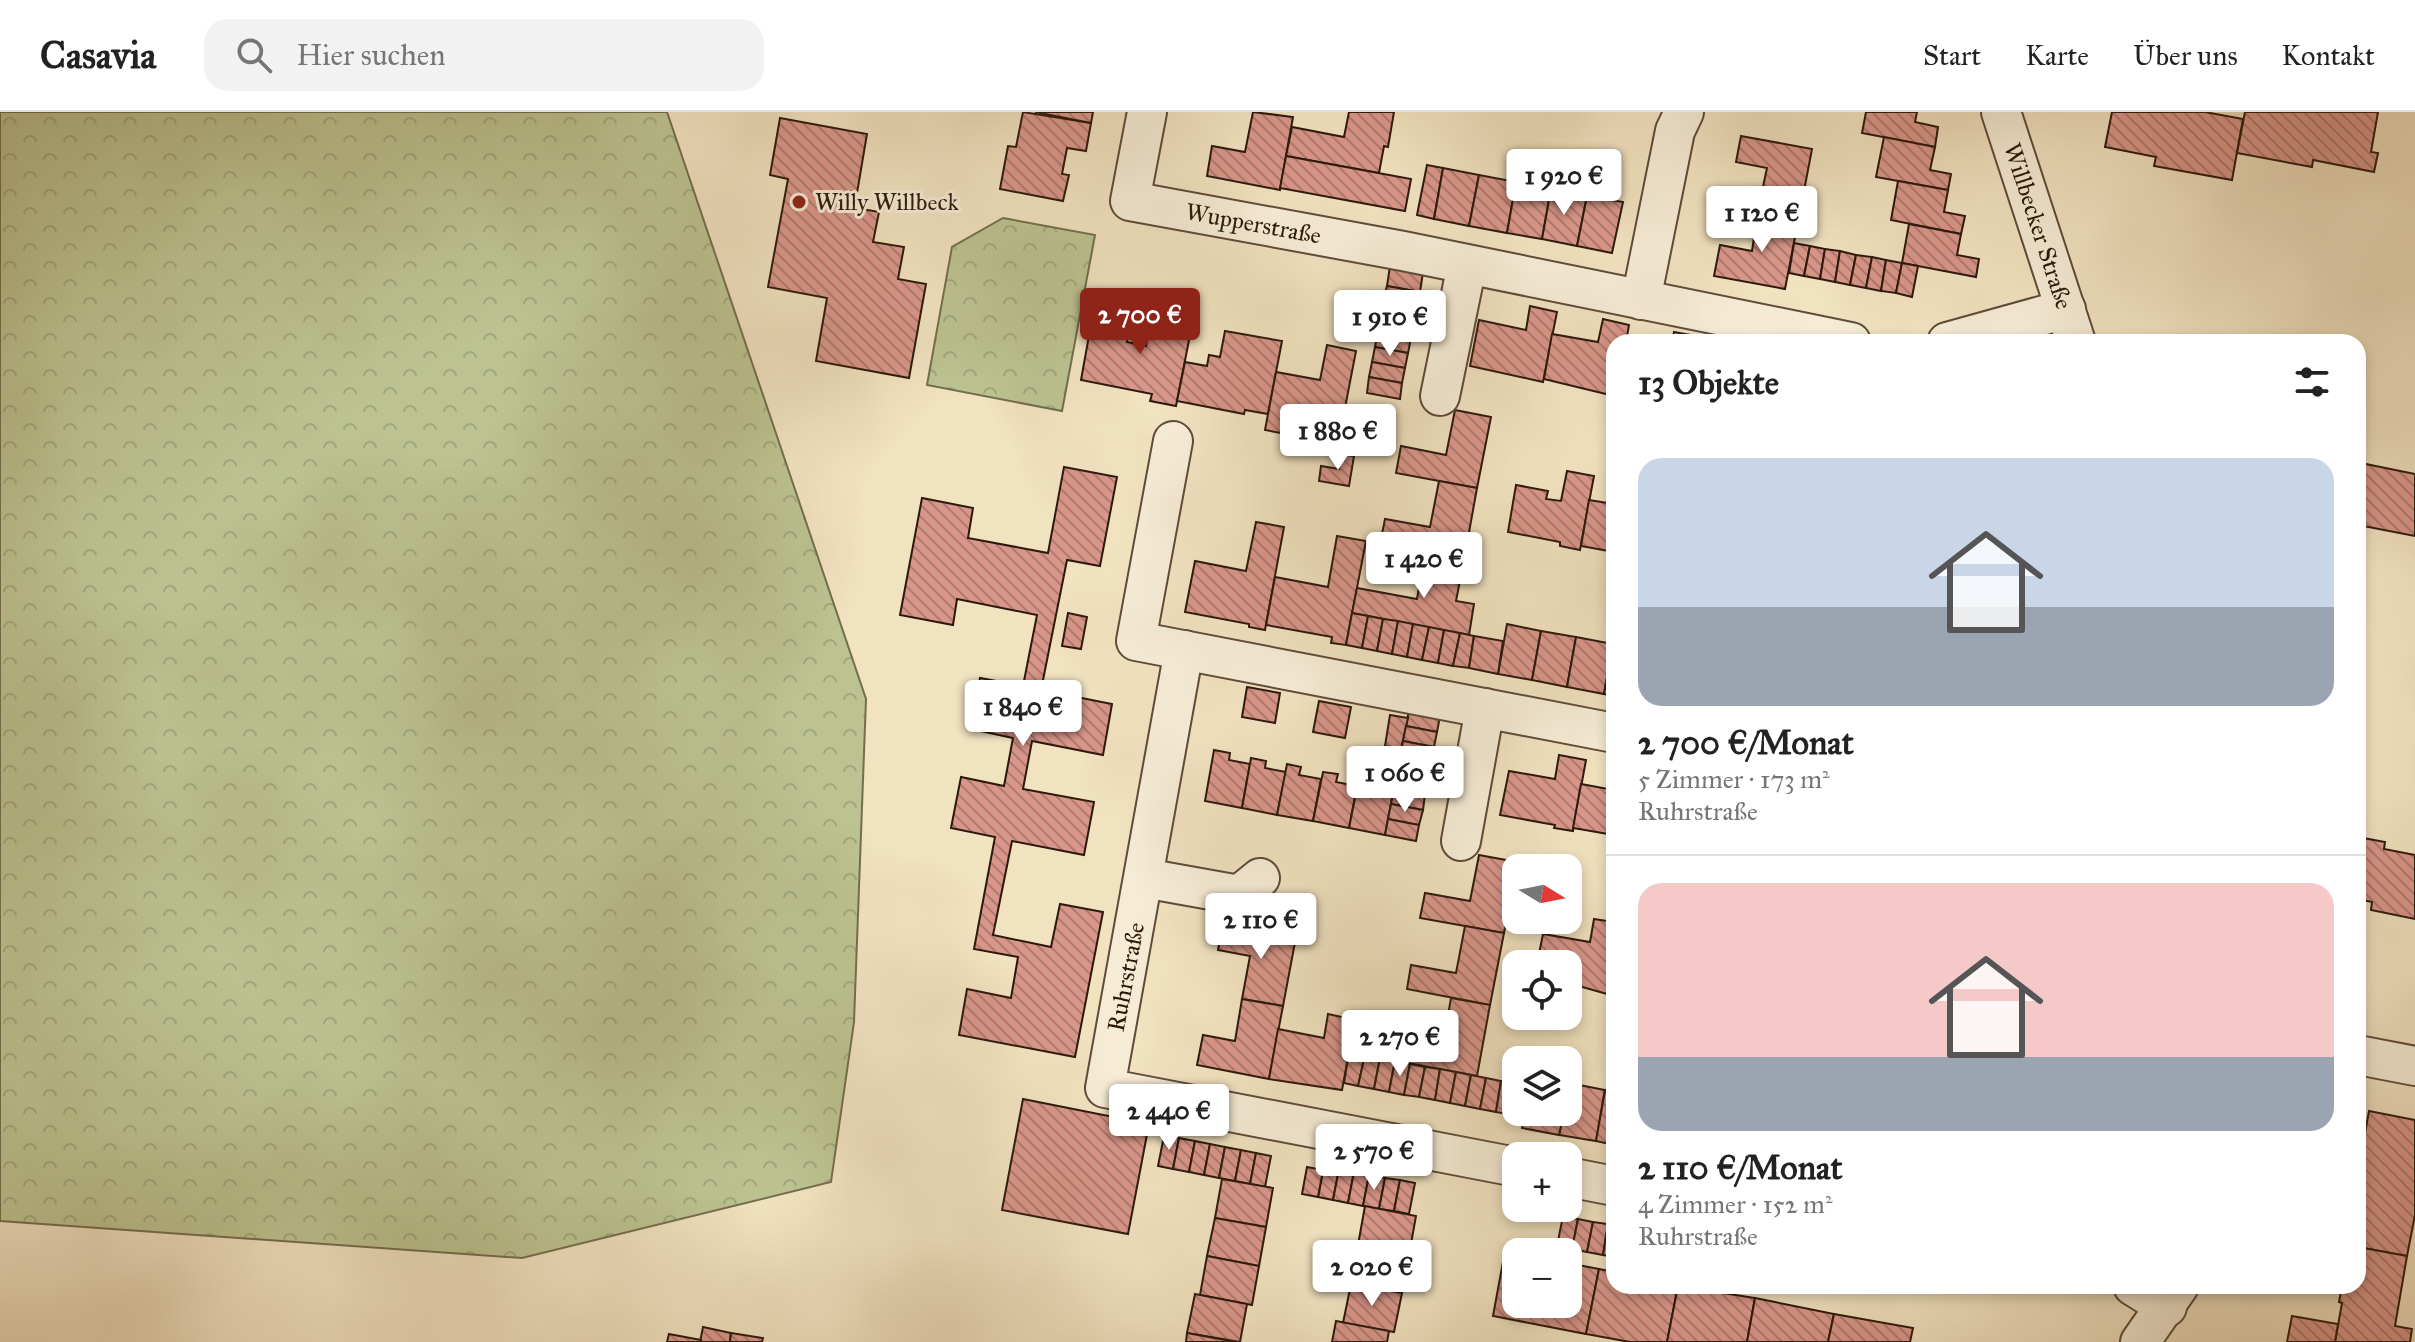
<!DOCTYPE html>
<html lang="de">
<meta charset="utf-8">
<style>
:root{--surface:#fff;--page:#f2f2f2;--text:#222;--muted:#767676;--line:#e0e0e0;--accent:#8f2418}
body{margin:0;font-family:"IM FELL Great Primer",serif;background:var(--page);color:var(--text);height:100vh;display:flex;flex-direction:column;font-size:30px;white-space:nowrap}
*{box-sizing:border-box;margin:0}
p{font-size:26px;color:var(--muted)}
.icon{flex:none;width:44px;height:44px;fill:none;stroke:currentColor;stroke-width:2;stroke-linecap:round;stroke-linejoin:round}
.map{position:relative;flex:1;overflow:hidden}
.panel{position:absolute;left:1606px;top:222px;width:760px;height:960px;display:flex;flex-direction:column;background:var(--surface);border-radius:24px;box-shadow:0 4px 12px #0003}
.panel>*{flex:none}
.needle{width:52px;rotate:100deg}
.controls{position:absolute;left:1502px;top:742px;display:grid;gap:16px}
.controls a{display:grid;place-items:center;width:80px;height:80px;border-radius:16px;background:var(--surface);box-shadow:0 4px 12px #0003;font-size:40px}
.price{position:absolute;translate:-50% -68px;padding:0 18px;border-radius:8px;background:#fff;color:#222;font-size:26px;line-height:52px;filter:drop-shadow(0 2px 4px #0008)}
.price::after{content:'';position:absolute;left:50%;top:48px;width:24px;height:18px;margin-left:-12px;background:inherit;clip-path:polygon(0 0,100% 0,50% 100%)}
.price.current{background:var(--accent);color:#fff}
ul{padding:0;list-style:none}
li{display:grid;align-content:center;gap:16px;height:424px;padding:0 32px}
li+li{border-top:2px solid var(--line)}
li span{display:grid;place-items:center;height:248px;border-radius:24px;color:#555}
li>.icon{margin-inline-start:auto}
span .icon{width:144px;height:144px;fill:#fffc;stroke-width:1}
li b{font-size:34px}
h2{display:flex;justify-content:space-between;align-items:center;height:96px;padding:0 32px;font-size:34px}
header{display:flex;align-items:center;gap:48px;box-sizing:border-box;height:112px;padding:0 40px;background:var(--surface);border-bottom:2px solid var(--line)}
header strong{font-size:38px}
nav{display:flex;gap:44px;margin-inline-start:auto;font-size:28px}
.search{width:560px;height:72px;background:var(--page);display:flex;align-items:center;gap:20px;box-sizing:border-box;padding:0 28px;border-radius:24px;color:var(--muted);font-size:30px}
.map>svg:first-child{display:block}
.forest{fill:url(#forest-crowns);stroke:#746e4e;stroke-width:2}
.building{fill:url(#building-back-hatch);stroke:#2d190c;stroke-width:2}
.lines{fill:none;stroke-linecap:round;stroke-linejoin:round}
.minor-casing{stroke:#5e4b39;stroke-width:42}
.minor{stroke:#f6ecd6;stroke-width:38}
.poi-dot{fill:#8f2418;stroke:#f6ecd6;stroke-width:3}
.labels{text-anchor:middle;dominant-baseline:central;stroke-width:6;stroke-linejoin:round;paint-order:stroke}
.poi-label{font-size:24px;fill:#2d190c;stroke:#f6ecd6;text-anchor:start}
.street-label{font-size:24px;fill:#2d190c;stroke:#f6ecd6}
</style>
<header>
<strong>Casavia</strong>
<div class="search"><svg class="icon" aria-label="search" viewBox="0 0 24 24"><circle cx="10" cy="10" r="6"/><path d="M15 15l6 6"/></svg>Hier suchen</div>
<nav><a>Start</a><a>Karte</a><a>Über uns</a><a>Kontakt</a></nav>
</header>
<div class="map">
<svg width="2415" height="1230" viewBox="0 0 2415 1230">
<defs>
<pattern id="forest-crowns" width="20" height="18" patternUnits="userSpaceOnUse" patternTransform="scale(2)"><rect width="20" height="18" fill="#bcc391"/><path d="M2 6a3 3 0 1 1 6 0M12 15a3 3 0 1 1 6 0" fill="none" stroke="#a2a77c"/></pattern>
<pattern id="building-back-hatch" width="6" height="6" patternUnits="userSpaceOnUse" patternTransform="scale(2)"><rect width="6" height="6" fill="#d9968a"/><path d="M-1 5l2 2M0 0l6 6M5-1l2 2" fill="none" stroke="#b07a6f"/></pattern>
</defs>
<rect width="100%" height="100%" fill="#f1e2c0"/>
<filter id="stains"><feTurbulence type="fractalNoise" baseFrequency=".0025" numOctaves="4"/><feColorMatrix values="0 0 0 0 .2 0 0 0 0 .09 0 0 0 0 .02 0 0 0 .5 -.17"/></filter>
<radialGradient id="worn" r=".72"><stop offset=".6" stop-color="#630" stop-opacity="0"/><stop offset="1" stop-color="#630" stop-opacity=".3"/></radialGradient>
<g class="forest">
<polygon points="0,0 667,0 866,587 854,910 831,1070 522,1146 0,1109"/>
<polygon points="1003,106 1095,123 1062,299 927,273 952,135"/>
</g>
<g class="building">
<polygon points="1023,0 1091,11 1086,39 1067,36 1062,62 1069,63 1063,89 1000,77 1008,34 1016,35"/>
<polygon points="1035,0 1093,0 1091,11"/>
<polygon points="1253,0 1293,5 1280,78 1207,64 1212,34 1245,40"/>
<polygon points="1349,0 1394,0 1388,35 1384,34 1379,61 1286,44 1292,15 1344,25"/>
<polygon points="1866,0 1917,0 1915,10 1938,15 1935,35 1862,21"/>
<polygon points="2112,0 2205,0 2243,7 2232,68 2154,54 2156,45 2105,35"/>
<polygon points="2245,0 2378,0 2371,40 2378,41 2374,60 2313,48 2312,55 2237,41"/>
<polygon points="780,6 867,22 857,81 848,79 845,94 879,100 873,130 904,135 898,167 926,172 909,266 816,249 827,186 768,175 788,67 770,63"/>
<polygon points="1741,24 1812,37 1799,105 1770,100 1772,86 1761,84 1767,56 1736,50"/>
<polygon points="1884,25 1935,35 1930,58 1951,62 1948,78 1876,65"/>
<polygon points="1286,44 1411,67 1405,99 1280,76"/>
<polygon points="1427,53 1443,56 1434,107 1417,103"/>
<polygon points="1443,56 1479,63 1469,114 1434,107"/>
<polygon points="1479,63 1516,70 1507,121 1469,114"/>
<polygon points="1898,69 1948,78 1944,100 1965,104 1961,122 1891,108"/>
<polygon points="1516,70 1551,77 1542,127 1507,121"/>
<polygon points="1551,77 1587,84 1577,134 1542,127"/>
<polygon points="1587,84 1623,90 1612,141 1577,134"/>
<polygon points="1770,100 1799,105 1785,177 1714,164 1720,133 1752,139 1756,112 1766,115"/>
<polygon points="1909,112 1961,122 1957,143 1979,147 1976,165 1902,151"/>
<polygon points="1794,131 1810,134 1804,164 1789,161"/>
<polygon points="1810,134 1825,137 1820,167 1804,164"/>
<polygon points="1825,137 1840,139 1835,170 1820,167"/>
<polygon points="1840,139 1856,143 1850,173 1835,170"/>
<polygon points="1856,143 1872,145 1866,176 1850,173"/>
<polygon points="1872,145 1886,148 1881,179 1866,176"/>
<polygon points="1886,148 1902,151 1896,181 1881,179"/>
<polygon points="1902,151 1918,154 1912,185 1896,181"/>
<polygon points="1390,154 1423,160 1420,180 1387,174"/>
<polygon points="1387,174 1420,180 1416,195 1383,189"/>
<polygon points="1383,189 1416,195 1414,210 1381,204"/>
<polygon points="1147,193 1168,197 1167,203 1193,208 1176,294 1150,289 1152,282 1081,268 1092,207 1129,214 1127,230 1146,234 1150,215 1143,214"/>
<polygon points="1530,194 1557,200 1543,270 1470,254 1479,208 1526,218"/>
<polygon points="1381,204 1414,210 1411,226 1378,219"/>
<polygon points="1603,207 1629,213 1626,230 1614,230 1614,284 1544,267 1552,222 1598,230"/>
<polygon points="1225,219 1282,229 1268,302 1245,298 1244,302 1177,289 1185,250 1207,254 1209,243 1220,245"/>
<polygon points="1378,219 1411,226 1408,241 1375,235"/>
<polygon points="1674,220 1702,225 1701,230 1672,230"/>
<polygon points="1327,233 1356,239 1338,332 1265,318 1276,260 1320,268"/>
<polygon points="1375,235 1408,241 1405,256 1372,250"/>
<polygon points="1372,250 1405,256 1402,271 1369,265"/>
<polygon points="1369,265 1402,271 1400,287 1367,281"/>
<polygon points="1455,298 1491,305 1477,376 1396,361 1401,334 1446,343"/>
<polygon points="1341,342 1354,344 1349,374 1319,369 1321,354 1339,357"/>
<polygon points="2361,351 2415,362 2415,424 2358,413 2358,367"/>
<polygon points="1064,355 1117,365 1100,454 1067,448 1041,578 1112,592 1103,643 1032,629 1023,677 1094,690 1084,743 1012,729 993,823 1051,835 1060,792 1103,800 1075,945 959,923 967,877 1011,886 1018,845 974,837 995,725 951,716 961,665 1004,674 1013,626 971,617 980,566 1023,574 1037,503 957,487 953,513 900,503 922,386 973,396 968,426 1048,441"/>
<polygon points="1567,359 1594,364 1580,438 1560,434 1560,430 1508,420 1516,373 1548,379 1546,387 1561,389"/>
<polygon points="1439,369 1477,376 1464,448 1380,432 1385,407 1430,415"/>
<polygon points="1589,388 1614,392 1614,440 1581,434"/>
<polygon points="1256,410 1284,415 1265,518 1249,515 1249,512 1185,500 1195,449 1246,459"/>
<polygon points="1337,424 1366,429 1346,533 1331,531 1332,525 1266,513 1275,465 1328,475"/>
<polygon points="1425,441 1464,448 1456,489 1474,492 1469,523 1352,501 1357,476 1417,487"/>
<polygon points="1068,501 1087,505 1081,537 1062,534"/>
<polygon points="1352,501 1368,504 1362,536 1346,533"/>
<polygon points="1368,504 1383,507 1377,539 1362,536"/>
<polygon points="1383,507 1398,509 1392,542 1377,539"/>
<polygon points="1398,509 1413,512 1407,545 1392,542"/>
<polygon points="1413,512 1429,515 1422,548 1407,545"/>
<polygon points="1507,512 1541,519 1532,568 1498,562"/>
<polygon points="1429,515 1444,518 1438,551 1422,548"/>
<polygon points="1444,518 1460,521 1453,554 1438,551"/>
<polygon points="1541,519 1576,525 1567,575 1532,568"/>
<polygon points="1460,521 1474,524 1469,556 1453,554"/>
<polygon points="1474,524 1503,529 1498,562 1469,556"/>
<polygon points="1576,525 1613,532 1604,582 1567,575"/>
<polygon points="1613,532 1614,532 1614,584 1604,582"/>
<polygon points="1247,575 1280,581 1275,611 1242,605"/>
<polygon points="1319,589 1351,595 1345,626 1313,620"/>
<polygon points="1409,598 1440,604 1437,620 1406,614"/>
<polygon points="1390,603 1408,606 1401,637 1385,634"/>
<polygon points="1406,614 1437,620 1434,635 1403,629"/>
<polygon points="1403,629 1434,635 1431,651 1400,645"/>
<polygon points="1214,638 1230,641 1229,648 1250,652 1242,696 1205,689"/>
<polygon points="1559,643 1586,648 1573,719 1554,716 1555,713 1500,703 1509,659 1555,667"/>
<polygon points="1400,645 1431,651 1428,666 1397,661"/>
<polygon points="1251,646 1266,649 1265,656 1286,660 1277,703 1242,696"/>
<polygon points="1287,652 1301,655 1299,663 1321,667 1313,709 1277,703"/>
<polygon points="1323,660 1338,662 1336,670 1357,674 1349,716 1313,709"/>
<polygon points="1397,661 1428,666 1425,682 1394,676"/>
<polygon points="1359,666 1374,669 1373,677 1393,681 1385,723 1349,716"/>
<polygon points="1581,672 1614,678 1614,723 1573,716"/>
<polygon points="1394,676 1425,682 1423,698 1391,692"/>
<polygon points="1391,692 1423,698 1419,713 1388,707"/>
<polygon points="1388,707 1419,713 1416,729 1385,723"/>
<polygon points="2358,725 2385,730 2384,737 2415,743 2415,807 2371,798 2372,790 2358,787"/>
<polygon points="1479,743 1517,750 1504,821 1420,806 1425,781 1470,789"/>
<polygon points="1594,807 1614,810 1614,845 1607,882 1568,871 1568,852 1537,852 1543,822 1590,830"/>
<polygon points="1223,811 1296,825 1283,894 1242,887 1250,844 1218,838"/>
<polygon points="1465,814 1504,821 1490,893 1407,877 1411,853 1456,861"/>
<polygon points="1451,886 1490,893 1477,964 1392,948 1397,923 1443,932"/>
<polygon points="1242,887 1283,894 1269,967 1197,953 1203,923 1235,929"/>
<polygon points="1328,902 1355,908 1342,978 1269,967 1278,917 1324,926"/>
<polygon points="1349,940 1365,943 1358,974 1344,971"/>
<polygon points="1365,943 1380,946 1374,977 1358,974"/>
<polygon points="1380,946 1395,949 1389,980 1374,977"/>
<polygon points="1395,949 1410,952 1404,983 1389,980"/>
<polygon points="1410,952 1425,955 1419,985 1404,983"/>
<polygon points="1425,955 1440,957 1435,988 1419,985"/>
<polygon points="1440,957 1456,960 1450,991 1435,988"/>
<polygon points="1456,960 1471,963 1465,994 1450,991"/>
<polygon points="1471,963 1486,966 1480,997 1465,994"/>
<polygon points="1486,966 1501,969 1496,1000 1480,997"/>
<polygon points="1501,969 1516,971 1516,1000 1525,1000 1524,1005 1496,1000"/>
<polygon points="1569,971 1605,978 1596,1029 1559,1023 1564,1000 1568,1000"/>
<polygon points="1605,978 1614,980 1614,1033 1596,1029"/>
<polygon points="1023,987 1149,1012 1128,1122 1002,1098"/>
<polygon points="2369,999 2415,1008 2415,1103 2407,1144 2358,1135 2358,1086 2364,1055 2359,1054"/>
<polygon points="1525,1000 1564,1000 1559,1023 1522,1016"/>
<polygon points="1164,1024 1179,1026 1173,1057 1158,1054"/>
<polygon points="1179,1026 1195,1029 1189,1060 1173,1057"/>
<polygon points="1195,1029 1210,1032 1204,1063 1189,1060"/>
<polygon points="1210,1032 1225,1035 1219,1066 1204,1063"/>
<polygon points="1225,1035 1241,1038 1235,1069 1219,1066"/>
<polygon points="1241,1038 1256,1041 1250,1072 1235,1069"/>
<polygon points="1256,1041 1271,1044 1265,1075 1250,1072"/>
<polygon points="1324,1054 1339,1057 1333,1088 1318,1085"/>
<polygon points="1307,1055 1323,1058 1318,1085 1302,1082"/>
<polygon points="1339,1057 1354,1060 1348,1091 1333,1088"/>
<polygon points="1354,1060 1369,1063 1363,1094 1348,1091"/>
<polygon points="1369,1063 1385,1066 1379,1097 1363,1094"/>
<polygon points="1385,1066 1400,1068 1394,1099 1379,1097"/>
<polygon points="1222,1067 1273,1076 1266,1115 1215,1106"/>
<polygon points="1400,1068 1415,1071 1409,1102 1394,1099"/>
<polygon points="1365,1094 1416,1104 1409,1143 1358,1133"/>
<polygon points="1563,1104 1578,1107 1572,1137 1557,1134"/>
<polygon points="1215,1106 1266,1115 1259,1154 1207,1144"/>
<polygon points="1578,1107 1593,1110 1587,1140 1572,1137"/>
<polygon points="1593,1110 1608,1112 1603,1143 1587,1140"/>
<polygon points="1608,1112 1614,1113 1614,1145 1603,1143"/>
<polygon points="1358,1133 1409,1143 1402,1181 1351,1172"/>
<polygon points="2358,1135 2407,1144 2395,1214 2412,1217 2410,1230 2335,1230 2342,1191 2339,1190 2342,1174 2358,1174"/>
<polygon points="1505,1139 1516,1141 1516,1192 1568,1192 1568,1151 1599,1157 1586,1222 1493,1204"/>
<polygon points="1207,1144 1259,1154 1252,1193 1200,1183"/>
<polygon points="1599,1157 1614,1160 1614,1174 1678,1174 1667,1230 1630,1230 1586,1222"/>
<polygon points="1351,1172 1402,1181 1394,1220 1343,1211"/>
<polygon points="1678,1174 1755,1186 1747,1230 1667,1230"/>
<polygon points="1195,1182 1247,1192 1240,1230 1187,1221"/>
<polygon points="1755,1186 1834,1202 1828,1230 1747,1230"/>
<polygon points="1834,1202 1913,1216 1910,1230 1828,1230"/>
<polygon points="2292,1204 2338,1212 2335,1230 2287,1230"/>
<polygon points="1336,1209 1389,1219 1387,1230 1332,1230"/>
<polygon points="703,1215 731,1221 730,1230 700,1230"/>
<polygon points="731,1221 763,1226 762,1230 730,1230"/>
<polygon points="1187,1221 1236,1230 1186,1230"/>
<polygon points="669,1222 701,1228 700,1230 667,1230"/>
</g>
<g class="lines">
<defs>
<g id="minor">
<path id="s1" d="M1147,0L1130,89L1403,139L1851,230"/>
<path id="s2" d="M2001,0L2076,230"/>
<polyline points="1641,188 1675,19 1684,0"/>
<polyline points="1947,230 2066,197"/>
<polyline points="1440,284 1467,153"/>
<polyline points="1173,329 1136,529 1614,621"/>
<polyline points="1184,538 1105,976 1516,1055"/>
<polyline points="1461,729 1485,596"/>
<polyline points="1144,766 1239,783 1260,766"/>
<polyline points="2358,943 2415,954"/>
<polyline points="1568,1065 1614,1074"/>
<polyline points="2133,1174 2167,1195"/>
<polyline points="2140,1230 2179,1174"/>
</g>
</defs>
<use href="#minor" class="minor-casing"/>
<use href="#minor" class="minor"/>
</g>
<circle class="poi-dot" cx="799" cy="90" r="8"/>
<g class="labels">
<g class="poi-label">
<text x="815" y="90">Willy Willbeck</text>
</g>
<g class="street-label">
<text stroke="none"><textPath href="#s1" startOffset="216">Wupperstraße</textPath></text>
<text stroke="none"><textPath href="#s2" startOffset="120">Willbecker Straße</textPath></text>
<text transform="translate(1126 865) rotate(-79)">Ruhrstraße</text>
</g>
</g>
<rect width="100%" height="100%" filter="url(#stains)"/>
<rect width="100%" height="100%" fill="url(#worn)"/>
</svg>
<div class="controls">
<a><svg class="needle" viewBox="-14 -14 28 28"><path d="M0-13l5 13h-10z" fill="#e53935"/><path d="M0 13l5-13h-10z" fill="#767676"/></svg></a>
<a><svg class="icon" aria-label="locate" viewBox="0 0 24 24"><circle cx="12" cy="12" r="6"/><path d="M12 2v4M12 18v4M2 12h4M18 12h4"/></svg></a>
<a><svg class="icon" aria-label="layers" viewBox="0 0 24 24"><path d="M12 4l9 5-9 5-9-5zM3 14l9 5 9-5"/></svg></a>
<a>+</a>
<a>−</a>
</div>
<b class="price" style="left:1564px;top:105px">1 920 €</b>
<b class="price" style="left:1762px;top:142px">1 120 €</b>
<b class="price current" style="left:1140px;top:244px">2 700 €</b>
<b class="price" style="left:1390px;top:246px">1 910 €</b>
<b class="price" style="left:1338px;top:360px">1 880 €</b>
<b class="price" style="left:1424px;top:488px">1 420 €</b>
<b class="price" style="left:1023px;top:636px">1 840 €</b>
<b class="price" style="left:1405px;top:702px">1 060 €</b>
<b class="price" style="left:1261px;top:849px">2 110 €</b>
<b class="price" style="left:1400px;top:966px">2 270 €</b>
<b class="price" style="left:1169px;top:1040px">2 440 €</b>
<b class="price" style="left:1374px;top:1080px">2 570 €</b>
<b class="price" style="left:1372px;top:1196px">2 020 €</b>
<section class="panel">
<h2>13 Objekte<svg class="icon" aria-label="filters" viewBox="0 0 24 24"><path d="M4 7h16M4 17h16"/><circle cx="9" cy="7" r="2"/><circle cx="15" cy="17" r="2"/></svg></h2>
<ul>
<li><span style="background:linear-gradient(#c9d6e8 60%,#9aa5b1 0)"><svg class="icon" aria-label="home" viewBox="0 0 24 24"><path d="M3 11l9-7 9 7M6 9v11h12V9"/></svg></span><div><b>2 700 €/Monat</b><p>5 Zimmer · 173 m²</p><p>Ruhrstraße</p></div></li>
<li><span style="background:linear-gradient(#f6c9c9 70%,#9aa5b1 0)"><svg class="icon" aria-label="home" viewBox="0 0 24 24"><path d="M3 11l9-7 9 7M6 9v11h12V9"/></svg></span><div><b>2 110 €/Monat</b><p>4 Zimmer · 152 m²</p><p>Ruhrstraße</p></div></li>
</ul>
</section>
</div>
